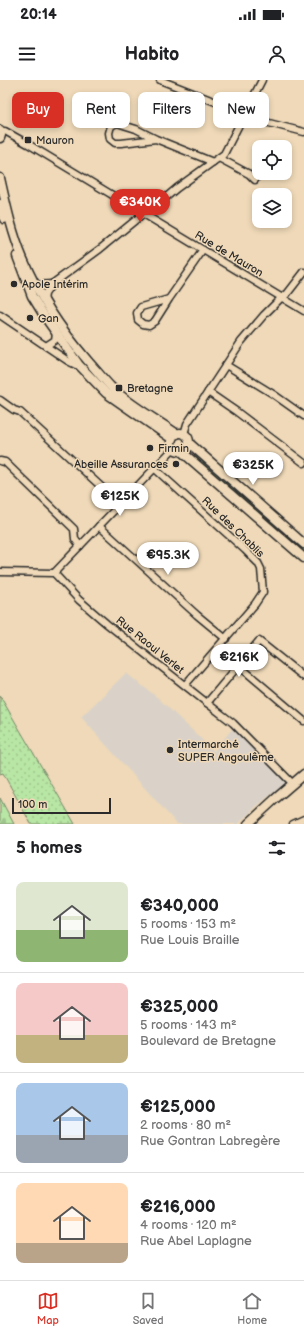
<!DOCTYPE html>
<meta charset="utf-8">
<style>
:root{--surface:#fff;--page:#f2f2f2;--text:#202124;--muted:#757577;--line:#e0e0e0;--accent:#d93025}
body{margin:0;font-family:"Balsamiq Sans",sans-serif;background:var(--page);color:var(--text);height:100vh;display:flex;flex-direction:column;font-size:15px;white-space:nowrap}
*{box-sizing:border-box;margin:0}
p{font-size:13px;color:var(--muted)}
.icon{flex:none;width:22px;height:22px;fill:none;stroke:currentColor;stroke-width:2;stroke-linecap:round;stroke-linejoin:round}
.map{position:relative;height:744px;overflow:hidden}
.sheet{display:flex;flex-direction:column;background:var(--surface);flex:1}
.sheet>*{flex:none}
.banner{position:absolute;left:12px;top:12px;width:280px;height:36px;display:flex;gap:8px}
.controls{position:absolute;left:252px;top:60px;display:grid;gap:8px}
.controls a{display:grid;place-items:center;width:40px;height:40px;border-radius:8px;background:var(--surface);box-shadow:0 2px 6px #0003;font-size:20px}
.scale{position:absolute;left:12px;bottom:10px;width:99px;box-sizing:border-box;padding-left:4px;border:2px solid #2b2b2b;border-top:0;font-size:11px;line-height:14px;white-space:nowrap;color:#2b2b2b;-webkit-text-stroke:3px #efd9b8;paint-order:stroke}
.price{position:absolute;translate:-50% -34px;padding:0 9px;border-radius:14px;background:#fff;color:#222;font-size:13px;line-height:26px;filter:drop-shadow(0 1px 2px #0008)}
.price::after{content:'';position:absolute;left:50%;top:24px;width:12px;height:9px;margin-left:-6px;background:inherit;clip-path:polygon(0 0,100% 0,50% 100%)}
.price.active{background:var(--accent);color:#fff}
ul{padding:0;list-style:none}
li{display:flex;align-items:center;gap:12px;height:100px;padding:0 16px}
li+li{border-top:1px solid var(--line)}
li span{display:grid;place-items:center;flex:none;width:112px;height:80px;border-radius:8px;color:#555}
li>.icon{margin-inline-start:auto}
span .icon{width:48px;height:48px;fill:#fffc;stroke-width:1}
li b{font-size:17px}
h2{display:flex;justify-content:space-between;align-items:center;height:48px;padding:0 16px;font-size:17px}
.chip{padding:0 14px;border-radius:8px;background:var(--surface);box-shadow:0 2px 6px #0003;font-size:14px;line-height:36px}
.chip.active{background:var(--accent);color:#fff}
.status{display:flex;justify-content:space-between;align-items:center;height:28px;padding:0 20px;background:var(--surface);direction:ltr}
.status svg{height:11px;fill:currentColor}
header{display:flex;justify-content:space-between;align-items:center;height:52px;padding:0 16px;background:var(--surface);font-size:18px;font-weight:700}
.menu{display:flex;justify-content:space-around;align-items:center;height:56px;border-top:1px solid var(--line);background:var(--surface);font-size:11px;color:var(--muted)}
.menu a{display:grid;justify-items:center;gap:2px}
.menu .active{color:var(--accent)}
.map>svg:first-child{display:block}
.built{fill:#dad2c8}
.grass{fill:url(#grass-dots);stroke:#728868}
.cemetery{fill:url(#cemetery-stones);stroke:#728868}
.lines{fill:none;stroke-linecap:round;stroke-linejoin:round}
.street-casing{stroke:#2b2b2b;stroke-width:9}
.secondary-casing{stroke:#2b2b2b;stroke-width:11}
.street{stroke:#efd9b8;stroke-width:6}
.secondary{stroke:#efd9b8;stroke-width:8}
.poi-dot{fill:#2b2b2b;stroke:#efd9b8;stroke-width:1.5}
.labels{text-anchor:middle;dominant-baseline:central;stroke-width:3;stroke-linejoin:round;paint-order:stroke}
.poi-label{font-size:11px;fill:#2b2b2b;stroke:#efd9b8;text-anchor:start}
.street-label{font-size:11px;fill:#2b2b2b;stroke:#efd9b8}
</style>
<div class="status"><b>20:14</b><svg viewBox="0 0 49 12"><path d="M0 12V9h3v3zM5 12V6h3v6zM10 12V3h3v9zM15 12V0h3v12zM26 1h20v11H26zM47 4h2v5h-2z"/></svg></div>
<header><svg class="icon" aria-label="menu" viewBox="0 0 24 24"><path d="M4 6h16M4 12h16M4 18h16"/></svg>Habito<svg class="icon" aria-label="person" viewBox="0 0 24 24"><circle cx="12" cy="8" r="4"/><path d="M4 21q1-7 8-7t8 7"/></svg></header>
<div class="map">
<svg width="304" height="744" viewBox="0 0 304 744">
<defs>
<pattern id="grass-dots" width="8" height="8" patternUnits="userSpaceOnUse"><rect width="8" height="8" fill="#b8e6a4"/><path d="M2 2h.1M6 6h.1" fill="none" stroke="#9ec58d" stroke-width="1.8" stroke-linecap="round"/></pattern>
<pattern id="cemetery-stones" width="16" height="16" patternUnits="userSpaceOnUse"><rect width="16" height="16" fill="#b8e6a4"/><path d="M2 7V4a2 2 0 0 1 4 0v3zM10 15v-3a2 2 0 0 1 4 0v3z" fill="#9ec58d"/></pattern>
</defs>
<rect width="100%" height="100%" fill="#efd9b8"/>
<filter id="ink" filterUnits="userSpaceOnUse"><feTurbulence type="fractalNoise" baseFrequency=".025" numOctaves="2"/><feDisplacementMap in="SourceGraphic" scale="8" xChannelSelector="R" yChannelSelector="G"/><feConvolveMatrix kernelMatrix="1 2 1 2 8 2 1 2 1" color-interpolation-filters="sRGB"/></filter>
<g filter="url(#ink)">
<polygon class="built" points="126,593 158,618 214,671 232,649 287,702 258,725 238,744 177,744 81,637"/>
<g class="grass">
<polygon points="196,373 304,469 304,474 194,377"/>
<polygon points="0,616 75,744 31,744 3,693 0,694"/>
</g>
<polygon class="cemetery" points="0,718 14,744 0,744"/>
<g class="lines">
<defs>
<g id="street">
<polyline points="160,0 269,43 304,52"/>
<polyline points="1,53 5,51 28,64 304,231"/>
<polyline points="156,59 121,63 115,63 110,59 109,53 111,46 117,43 136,49 156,59 213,82"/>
<polyline points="219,78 249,94 255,100"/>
<polyline points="36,205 52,204"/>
<polyline points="169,219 155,241 149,245 143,244 138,240 137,233 141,227 169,219 203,170"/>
<polyline points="44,221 45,214 52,204 100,169 143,134 150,131 177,108 224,74 262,0"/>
<polyline points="0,235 68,281 76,285 79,285"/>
<polyline points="46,266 55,260 56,253"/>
<polyline points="226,285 273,314 304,336"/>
<polyline points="208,312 237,332 304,383"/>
<polyline points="0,320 14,330 20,332 120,424"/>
<polyline points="184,354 187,344 241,262 264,235 281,218 287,214 304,192"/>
<polyline points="0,381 5,382 74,449 75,459 80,466"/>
<polyline points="154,388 245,470 258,483 261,489 263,512 255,524 185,605"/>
<polyline points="99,446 197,535 226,559"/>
<polyline points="0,492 54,493 79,520 107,544 207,623 233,643 293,704"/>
<polyline points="54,493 173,369"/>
<polyline points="238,585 304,641"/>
<polyline points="207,623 259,561 304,597"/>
<polyline points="293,744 304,739"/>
</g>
<g id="secondary">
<polyline points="0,50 1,55 0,58"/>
<path d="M0,98C6,125 12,153 23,179C39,217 62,251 88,281C96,290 104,300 112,308C131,326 156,339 177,354"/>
<polyline points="0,124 4,139"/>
<polyline points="17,176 32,216 45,237 79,285 106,313 172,359"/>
<circle cx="180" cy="362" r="9"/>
<polyline points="189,363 304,464"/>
<polyline points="181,371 304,478"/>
<polyline points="248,744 275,719 304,694"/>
</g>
</defs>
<use href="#street" class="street-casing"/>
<use href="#secondary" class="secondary-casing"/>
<use href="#street" class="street"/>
<use href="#secondary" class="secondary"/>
</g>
</g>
<g class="poi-dot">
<rect x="24" y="56" width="8" height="8" rx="2"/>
<circle cx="14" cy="204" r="4"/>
<circle cx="30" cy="238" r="4"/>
<rect x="115" y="304" width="8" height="8" rx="2"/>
<circle cx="150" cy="368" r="4"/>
<circle cx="176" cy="384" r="4"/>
<circle cx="170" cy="670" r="4"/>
</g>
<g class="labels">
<g class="poi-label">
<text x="36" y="60">Mauron</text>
<text x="22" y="204">Apole Intérim</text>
<text x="38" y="238">Gan</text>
<text x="127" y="308">Bretagne</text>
<text x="158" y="368">Firmin</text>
<text x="168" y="384" text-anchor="end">Abeille Assurances</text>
<text x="178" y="664">Intermarché<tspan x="178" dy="13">SUPER Angoulême</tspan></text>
</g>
<g class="street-label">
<text transform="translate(229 174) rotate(31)">Rue de Mauron</text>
<text transform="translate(233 447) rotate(44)">Rue des Chablis</text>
<text transform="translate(150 565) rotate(39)">Rue Raoul Verlet</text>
</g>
</g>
</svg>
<div class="controls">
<a><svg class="icon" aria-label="locate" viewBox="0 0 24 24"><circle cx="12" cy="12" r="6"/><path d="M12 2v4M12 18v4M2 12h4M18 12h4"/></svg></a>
<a><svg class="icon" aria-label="layers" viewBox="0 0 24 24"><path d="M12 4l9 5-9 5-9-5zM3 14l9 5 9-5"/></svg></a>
</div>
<div class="scale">100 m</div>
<b class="price active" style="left:140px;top:143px">€340K</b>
<b class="price" style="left:253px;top:406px">€325K</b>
<b class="price" style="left:120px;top:437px">€125K</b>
<b class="price" style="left:168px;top:496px">€95.3K</b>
<b class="price" style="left:239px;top:598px">€216K</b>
<div class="banner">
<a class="chip active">Buy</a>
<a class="chip">Rent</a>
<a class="chip">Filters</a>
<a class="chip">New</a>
</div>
</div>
<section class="sheet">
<h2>5 homes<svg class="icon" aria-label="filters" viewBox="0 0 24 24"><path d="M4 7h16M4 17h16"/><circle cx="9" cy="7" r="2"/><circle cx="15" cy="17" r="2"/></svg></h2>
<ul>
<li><span style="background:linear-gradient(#dfe7d0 60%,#8fb573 0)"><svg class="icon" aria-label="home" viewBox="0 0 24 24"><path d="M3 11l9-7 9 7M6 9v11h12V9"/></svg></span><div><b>€340,000</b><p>5 rooms · 153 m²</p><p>Rue Louis Braille</p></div></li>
<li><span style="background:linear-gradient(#f6c9c9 65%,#c2b280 0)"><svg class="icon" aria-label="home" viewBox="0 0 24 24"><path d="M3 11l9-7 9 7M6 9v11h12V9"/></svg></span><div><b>€325,000</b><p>5 rooms · 143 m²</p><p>Boulevard de Bretagne</p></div></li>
<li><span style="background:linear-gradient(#a9c7e8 65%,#9aa5b1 0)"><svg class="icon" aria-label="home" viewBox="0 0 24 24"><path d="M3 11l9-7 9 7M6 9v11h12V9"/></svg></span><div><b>€125,000</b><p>2 rooms · 80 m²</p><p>Rue Gontran Labregère</p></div></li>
<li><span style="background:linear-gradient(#ffd9b3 75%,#b9a48a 0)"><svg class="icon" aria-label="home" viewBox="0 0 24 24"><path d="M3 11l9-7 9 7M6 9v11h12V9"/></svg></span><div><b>€216,000</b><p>4 rooms · 120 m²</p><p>Rue Abel Laplagne</p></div></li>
</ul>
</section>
<nav class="menu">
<a class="active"><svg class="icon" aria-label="map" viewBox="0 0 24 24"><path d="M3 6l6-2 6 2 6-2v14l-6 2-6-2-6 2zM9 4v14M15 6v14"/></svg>Map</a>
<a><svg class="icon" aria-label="saved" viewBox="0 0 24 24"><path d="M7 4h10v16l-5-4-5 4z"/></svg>Saved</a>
<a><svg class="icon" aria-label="home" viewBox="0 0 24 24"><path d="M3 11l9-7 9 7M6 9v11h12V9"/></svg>Home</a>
</nav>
